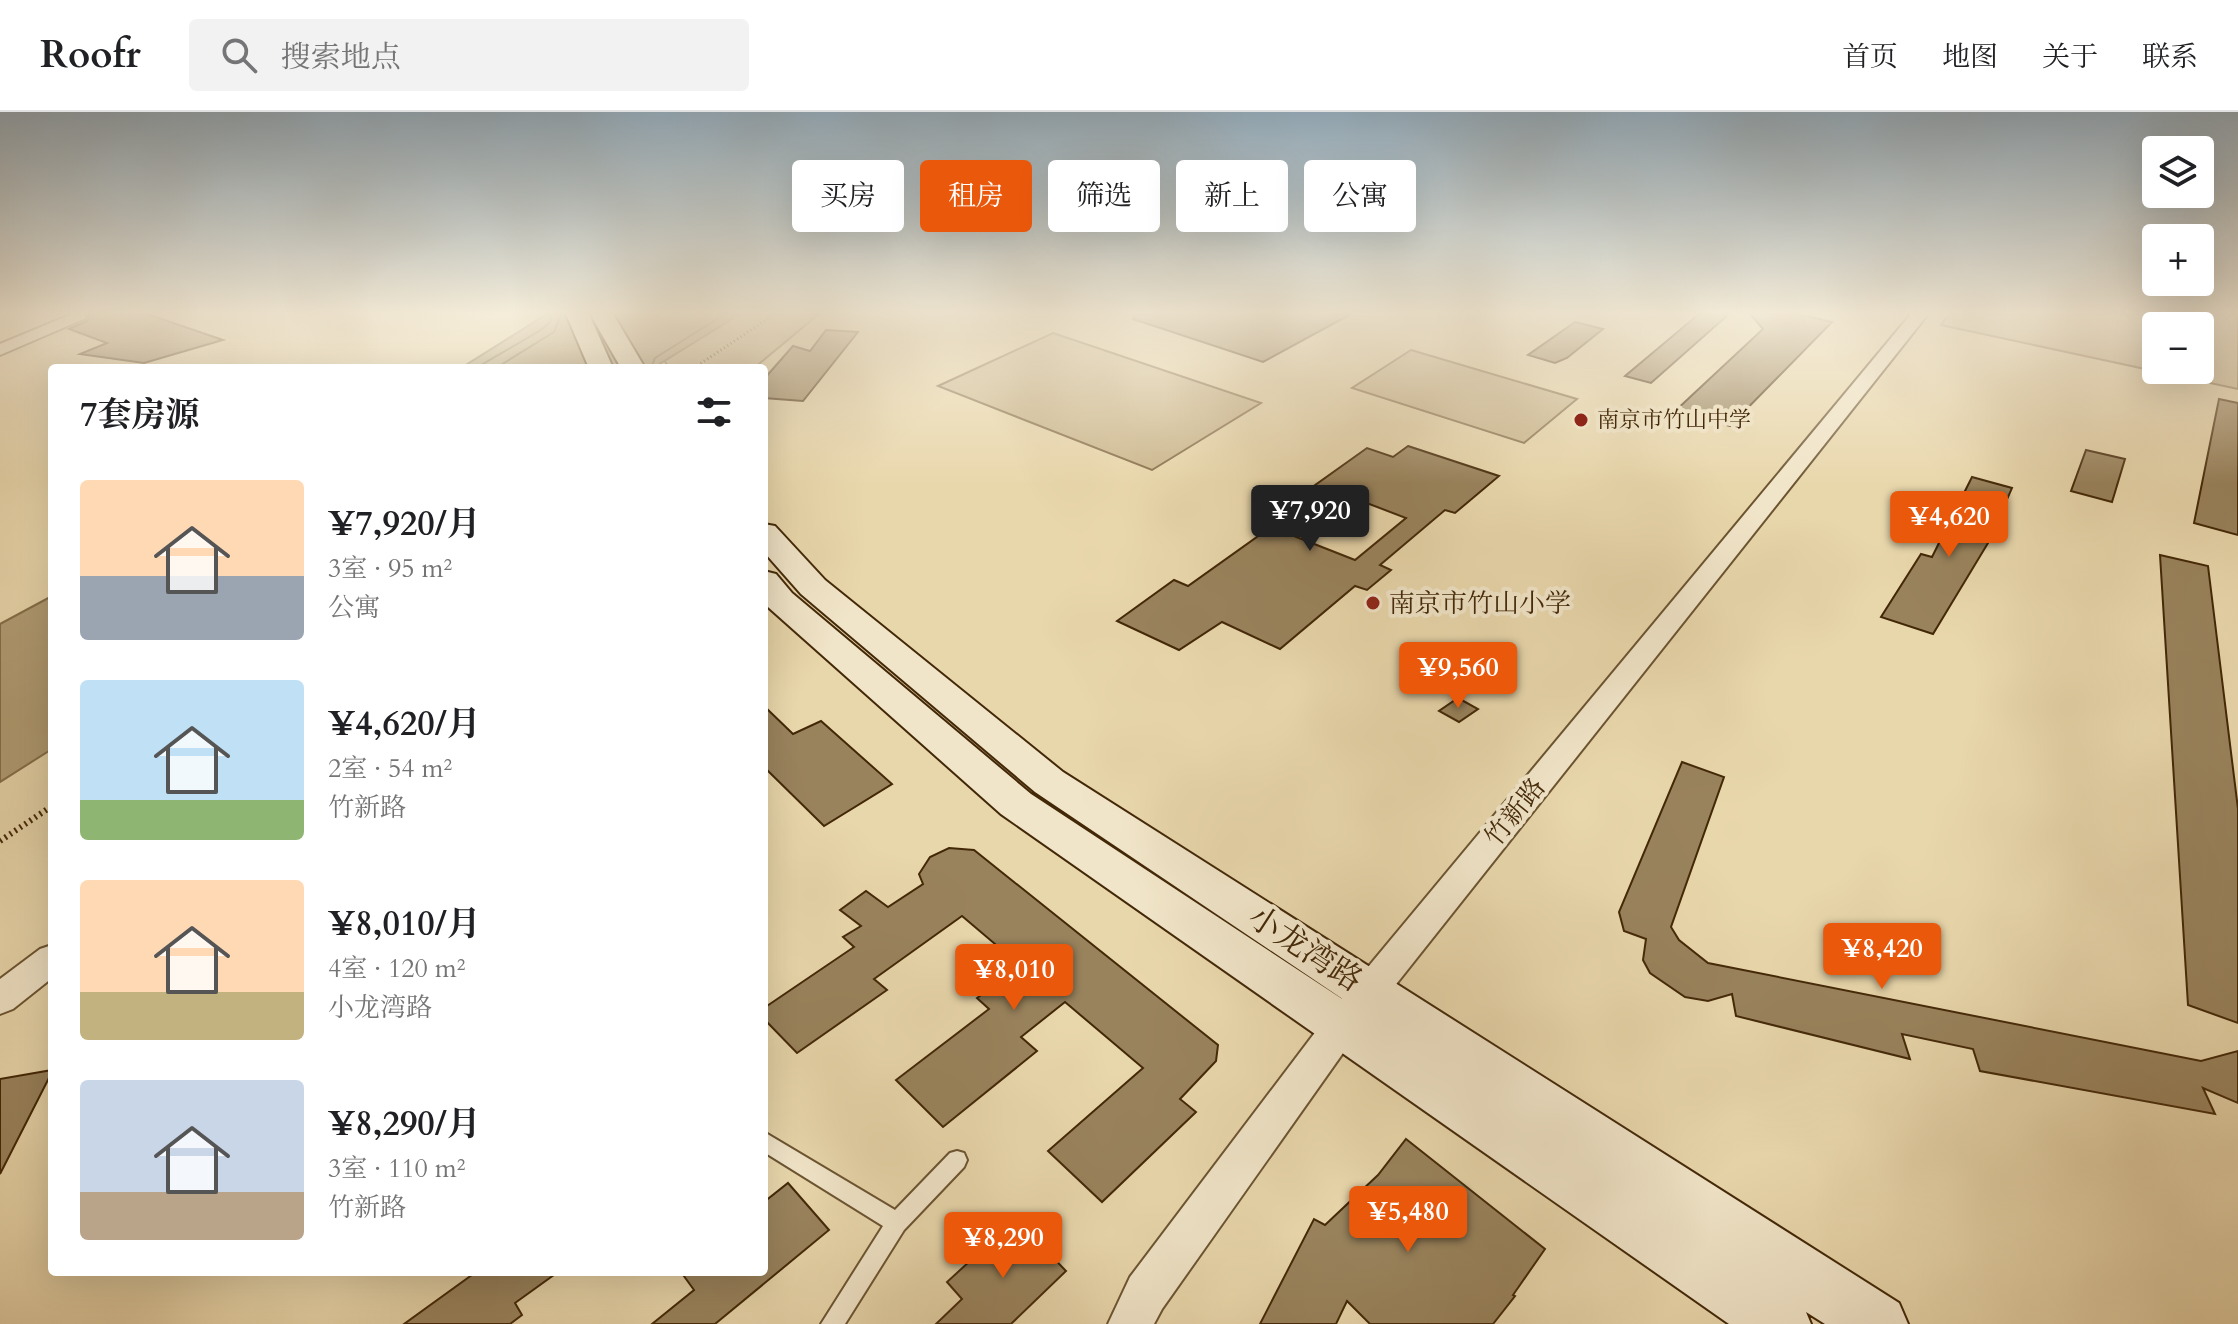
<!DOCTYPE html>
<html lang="zh">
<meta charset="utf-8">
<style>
:root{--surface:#fff;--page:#f2f2f2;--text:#202124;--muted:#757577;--line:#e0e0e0;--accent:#ea580c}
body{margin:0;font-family:Cardo,"Noto Serif SC",serif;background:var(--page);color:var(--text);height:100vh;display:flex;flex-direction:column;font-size:30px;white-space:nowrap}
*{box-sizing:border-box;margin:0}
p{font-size:26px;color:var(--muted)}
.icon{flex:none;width:44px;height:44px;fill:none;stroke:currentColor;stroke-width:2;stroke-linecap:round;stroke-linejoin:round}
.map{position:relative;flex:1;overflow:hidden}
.sheet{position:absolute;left:48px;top:252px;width:720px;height:912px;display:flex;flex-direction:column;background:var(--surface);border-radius:8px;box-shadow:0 8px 32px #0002}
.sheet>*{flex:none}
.banner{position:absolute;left:792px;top:48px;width:760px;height:72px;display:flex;gap:16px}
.fabs{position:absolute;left:2142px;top:24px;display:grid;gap:16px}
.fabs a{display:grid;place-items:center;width:72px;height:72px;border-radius:8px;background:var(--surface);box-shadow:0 8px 32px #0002;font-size:40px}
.price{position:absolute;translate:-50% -68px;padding:0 18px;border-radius:8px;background:var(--accent);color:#fff;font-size:26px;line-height:52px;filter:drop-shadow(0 2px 4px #0008)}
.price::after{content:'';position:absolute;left:50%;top:48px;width:24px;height:18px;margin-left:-12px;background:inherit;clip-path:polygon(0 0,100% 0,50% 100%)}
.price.current{background:#222;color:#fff}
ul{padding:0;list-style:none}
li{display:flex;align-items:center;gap:24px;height:200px;padding:0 32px}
li span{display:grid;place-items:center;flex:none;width:224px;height:160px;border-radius:8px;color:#555}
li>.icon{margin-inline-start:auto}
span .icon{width:96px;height:96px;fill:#fffc;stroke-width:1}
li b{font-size:34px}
h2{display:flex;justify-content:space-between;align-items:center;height:96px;padding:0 32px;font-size:34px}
.tag{padding:0 28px;border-radius:8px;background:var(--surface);box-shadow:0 8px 32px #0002;font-size:28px;line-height:72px}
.tag.current{background:var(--accent);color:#fff}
header{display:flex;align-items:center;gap:48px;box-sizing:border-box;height:112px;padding:0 40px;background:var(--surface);border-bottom:2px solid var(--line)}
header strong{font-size:38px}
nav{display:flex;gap:44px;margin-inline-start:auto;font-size:28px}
.search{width:560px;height:72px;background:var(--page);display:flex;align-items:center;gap:20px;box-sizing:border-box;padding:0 28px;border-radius:8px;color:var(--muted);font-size:30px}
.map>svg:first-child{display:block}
.green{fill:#cdb990;stroke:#88704c;stroke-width:2;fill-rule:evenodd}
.water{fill:#b19c74;stroke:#856e49;stroke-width:2}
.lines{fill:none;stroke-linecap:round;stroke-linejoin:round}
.shore{stroke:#7a623e;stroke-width:2}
.building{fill:#99835d;stroke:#432808;stroke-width:2}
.service-casing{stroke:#6c5431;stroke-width:4}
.minor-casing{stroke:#6c5431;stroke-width:4}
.secondary-casing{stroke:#432808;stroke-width:4}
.path-far1{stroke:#432808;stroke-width:3;stroke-dasharray:1 3;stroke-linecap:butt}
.path{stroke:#432808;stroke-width:6;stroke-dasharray:2 4;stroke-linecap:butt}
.service{fill:#f1e5c9;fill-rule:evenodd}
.minor{fill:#f1e5c9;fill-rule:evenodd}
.secondary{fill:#f1e5c9;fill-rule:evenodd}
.poi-dot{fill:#8f2418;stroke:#f1e5c9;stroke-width:3}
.labels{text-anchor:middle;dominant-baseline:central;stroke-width:8;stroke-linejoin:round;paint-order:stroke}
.far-poi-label{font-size:22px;fill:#432808;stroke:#f1e5c9;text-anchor:start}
.poi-label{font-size:26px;fill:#432808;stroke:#f1e5c9;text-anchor:start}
.street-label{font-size:26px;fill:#432808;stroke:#f1e5c9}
.near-street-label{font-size:32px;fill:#432808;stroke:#f1e5c9}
</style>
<header>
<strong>Roofr</strong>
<div class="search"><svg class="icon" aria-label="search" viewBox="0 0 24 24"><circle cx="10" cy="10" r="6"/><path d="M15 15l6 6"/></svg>搜索地点</div>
<nav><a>首页</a><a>地图</a><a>关于</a><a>联系</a></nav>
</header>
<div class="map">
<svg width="2238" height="1212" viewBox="0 0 2238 1212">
<rect width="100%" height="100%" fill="#e9d7ac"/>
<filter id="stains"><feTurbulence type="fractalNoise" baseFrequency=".0025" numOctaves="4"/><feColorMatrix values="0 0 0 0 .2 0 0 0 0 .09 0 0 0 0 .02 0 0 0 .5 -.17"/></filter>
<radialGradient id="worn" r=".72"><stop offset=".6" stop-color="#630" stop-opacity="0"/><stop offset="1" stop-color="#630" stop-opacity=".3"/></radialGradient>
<g class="green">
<polygon points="627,202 819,202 754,256 670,256"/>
<path d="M1949,202H2238V277L1941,213ZM2156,214H2200V258H2156Z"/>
<polygon points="1053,221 1261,291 1152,358 938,274"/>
<polygon points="1411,238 1577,287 1524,331 1352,276"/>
</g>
<g class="water">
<polygon points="547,202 740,202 653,256 461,256"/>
<polygon points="52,484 52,637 0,670 0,512"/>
</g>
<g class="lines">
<g class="shore">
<polyline points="476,256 541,218 550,210 551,202"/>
<polyline points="496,256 554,220 561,202"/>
<polyline points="651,256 655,246 725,202"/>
</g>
</g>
<g class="building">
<polygon points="88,202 147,202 223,228 144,251 80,242 107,231 69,217 87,209"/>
<polygon points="1134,202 1351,202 1263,250 1133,207"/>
<polygon points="1699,202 1729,202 1651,271 1625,264"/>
<polygon points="1750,202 1799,202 1832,210 1730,314 1673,301 1763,217"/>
<polygon points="1575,210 1603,217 1567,246 1555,251 1528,243"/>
<polygon points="826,218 858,220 803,289 764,286 764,267 793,234 810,239"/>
<polygon points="2219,287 2238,291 2238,423 2194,411"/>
<polygon points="1408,334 1499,364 1455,401 1445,398 1380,453 1391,458 1367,478 1355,474 1280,537 1222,510 1179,538 1117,509 1174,468 1188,474 1271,415 1355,448 1406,406 1343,382 1294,419 1266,408 1367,336 1393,345"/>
<polygon points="2086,338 2125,347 2112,390 2071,379"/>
<polygon points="1972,365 2012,376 1988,431 1933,522 1881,505 1921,442 1932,445"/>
<polygon points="2160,443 2208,454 2238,697 2238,911 2188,893"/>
<polygon points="1458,586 1478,597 1459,610 1439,599"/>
<polygon points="764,594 793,622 821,609 892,672 824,714 764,655"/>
<polygon points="1682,650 1724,665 1671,815 1679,828 1708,851 2201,949 2238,939 2238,991 2203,976 2215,1002 1980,959 1973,937 1902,922 1910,947 1736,904 1732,882 1708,889 1685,885 1650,861 1643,848 1646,827 1624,819 1619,800"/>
<polygon points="949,736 974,738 1218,933 1216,949 1180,987 1196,1000 1102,1090 1048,1039 1143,956 1065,890 1021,925 1037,939 943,1015 896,968 989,897 977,886 1021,854 962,804 874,867 887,878 797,941 764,907 764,896 854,835 843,825 861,814 840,798 866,779 888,795 923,772 919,762 930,745"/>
<polygon points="52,958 52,960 0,1062 0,967"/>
<polygon points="1406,1027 1545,1137 1513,1183 1515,1184 1493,1212 1370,1212 1347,1189 1336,1212 1260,1212 1314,1107 1325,1113 1378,1063"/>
<polygon points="788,1071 829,1118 715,1212 652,1212 694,1178 681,1160 764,1160 764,1090"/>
<polygon points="1016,1107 1066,1159 1011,1212 936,1212 962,1187 947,1170"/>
<polygon points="476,1160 558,1160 515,1191 522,1203 510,1212 404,1212"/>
</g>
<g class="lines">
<defs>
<polygon id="service" points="764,1020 895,1098 950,1041 957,1039 964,1041 967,1048 964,1055 904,1118 845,1212 821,1212 883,1114 764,1040"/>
<g id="minor">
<polygon points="72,202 84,202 86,206 0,243 0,232"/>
<polygon points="1911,202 1928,202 1355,924 1162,1197 1154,1212 1108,1212 1130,1165 1329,902"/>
<polygon points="52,833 52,866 13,897 0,902 0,867 40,837"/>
</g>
<g id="secondary">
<polygon points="566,202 589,202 613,256 589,256"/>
<polygon points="590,202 613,202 645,256 621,256"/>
<polygon points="764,412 775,414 825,468 1063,660 1899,1191 1908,1212 1825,1212 1806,1200 1811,1212 1729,1212 1001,702 768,495 764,490 764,459 776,462 792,481 1031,682 1362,900 1035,680 801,482 764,440"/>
</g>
</defs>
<use href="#service" class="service-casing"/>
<use href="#minor" class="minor-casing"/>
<use href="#secondary" class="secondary-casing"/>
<polyline class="path-far1" points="694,256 775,202"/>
<polyline class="path" points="0,729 52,694"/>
<use href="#service" class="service"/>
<use href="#minor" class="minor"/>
<use href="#secondary" class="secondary"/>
</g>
<linearGradient id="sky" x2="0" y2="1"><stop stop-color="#92aaba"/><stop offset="0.54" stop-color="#f5edda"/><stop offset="1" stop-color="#f5edda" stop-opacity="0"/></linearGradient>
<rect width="2238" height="372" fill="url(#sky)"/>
<g class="poi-dot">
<circle cx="1581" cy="308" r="8"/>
<circle cx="1373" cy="491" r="8"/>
</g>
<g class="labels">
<g class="far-poi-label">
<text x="1597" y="308">南京市竹山中学</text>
</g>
<g class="poi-label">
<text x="1389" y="491">南京市竹山小学</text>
</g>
<g class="street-label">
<text transform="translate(1515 700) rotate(-51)">竹新路</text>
</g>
<g class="near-street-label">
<text transform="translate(1305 837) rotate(33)">小龙湾路</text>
</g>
</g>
<rect width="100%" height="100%" filter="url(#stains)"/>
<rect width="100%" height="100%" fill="url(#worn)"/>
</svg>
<div class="fabs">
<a><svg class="icon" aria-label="layers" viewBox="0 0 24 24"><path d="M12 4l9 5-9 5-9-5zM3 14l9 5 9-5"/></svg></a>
<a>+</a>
<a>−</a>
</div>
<b class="price current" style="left:1310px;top:441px">¥7,920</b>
<b class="price" style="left:1949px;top:447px">¥4,620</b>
<b class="price" style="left:1458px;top:598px">¥9,560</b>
<b class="price" style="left:1882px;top:879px">¥8,420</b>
<b class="price" style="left:1014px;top:900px">¥8,010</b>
<b class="price" style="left:1408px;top:1142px">¥5,480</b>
<b class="price" style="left:1003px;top:1168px">¥8,290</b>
<div class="banner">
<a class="tag">买房</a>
<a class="tag current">租房</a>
<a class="tag">筛选</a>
<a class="tag">新上</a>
<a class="tag">公寓</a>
</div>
<section class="sheet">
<h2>7套房源<svg class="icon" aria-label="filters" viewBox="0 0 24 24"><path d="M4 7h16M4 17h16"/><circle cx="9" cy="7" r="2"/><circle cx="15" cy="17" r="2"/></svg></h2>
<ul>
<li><span style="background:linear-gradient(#ffd9b3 60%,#9aa5b1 0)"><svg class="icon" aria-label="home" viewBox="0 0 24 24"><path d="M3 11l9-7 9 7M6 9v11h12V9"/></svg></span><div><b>¥7,920/月</b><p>3室 · 95 m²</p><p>公寓</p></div></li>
<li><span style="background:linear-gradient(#bfe0f5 75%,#8fb573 0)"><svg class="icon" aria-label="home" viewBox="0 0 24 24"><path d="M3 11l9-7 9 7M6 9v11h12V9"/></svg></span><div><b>¥4,620/月</b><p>2室 · 54 m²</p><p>竹新路</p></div></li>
<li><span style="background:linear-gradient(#ffd9b3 70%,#c2b280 0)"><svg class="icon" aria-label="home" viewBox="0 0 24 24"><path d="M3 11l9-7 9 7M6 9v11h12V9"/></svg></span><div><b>¥8,010/月</b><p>4室 · 120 m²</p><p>小龙湾路</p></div></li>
<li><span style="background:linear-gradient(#c9d6e8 70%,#b9a48a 0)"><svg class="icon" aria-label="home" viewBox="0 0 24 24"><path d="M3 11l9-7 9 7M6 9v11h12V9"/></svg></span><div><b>¥8,290/月</b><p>3室 · 110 m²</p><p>竹新路</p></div></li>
</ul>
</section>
</div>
